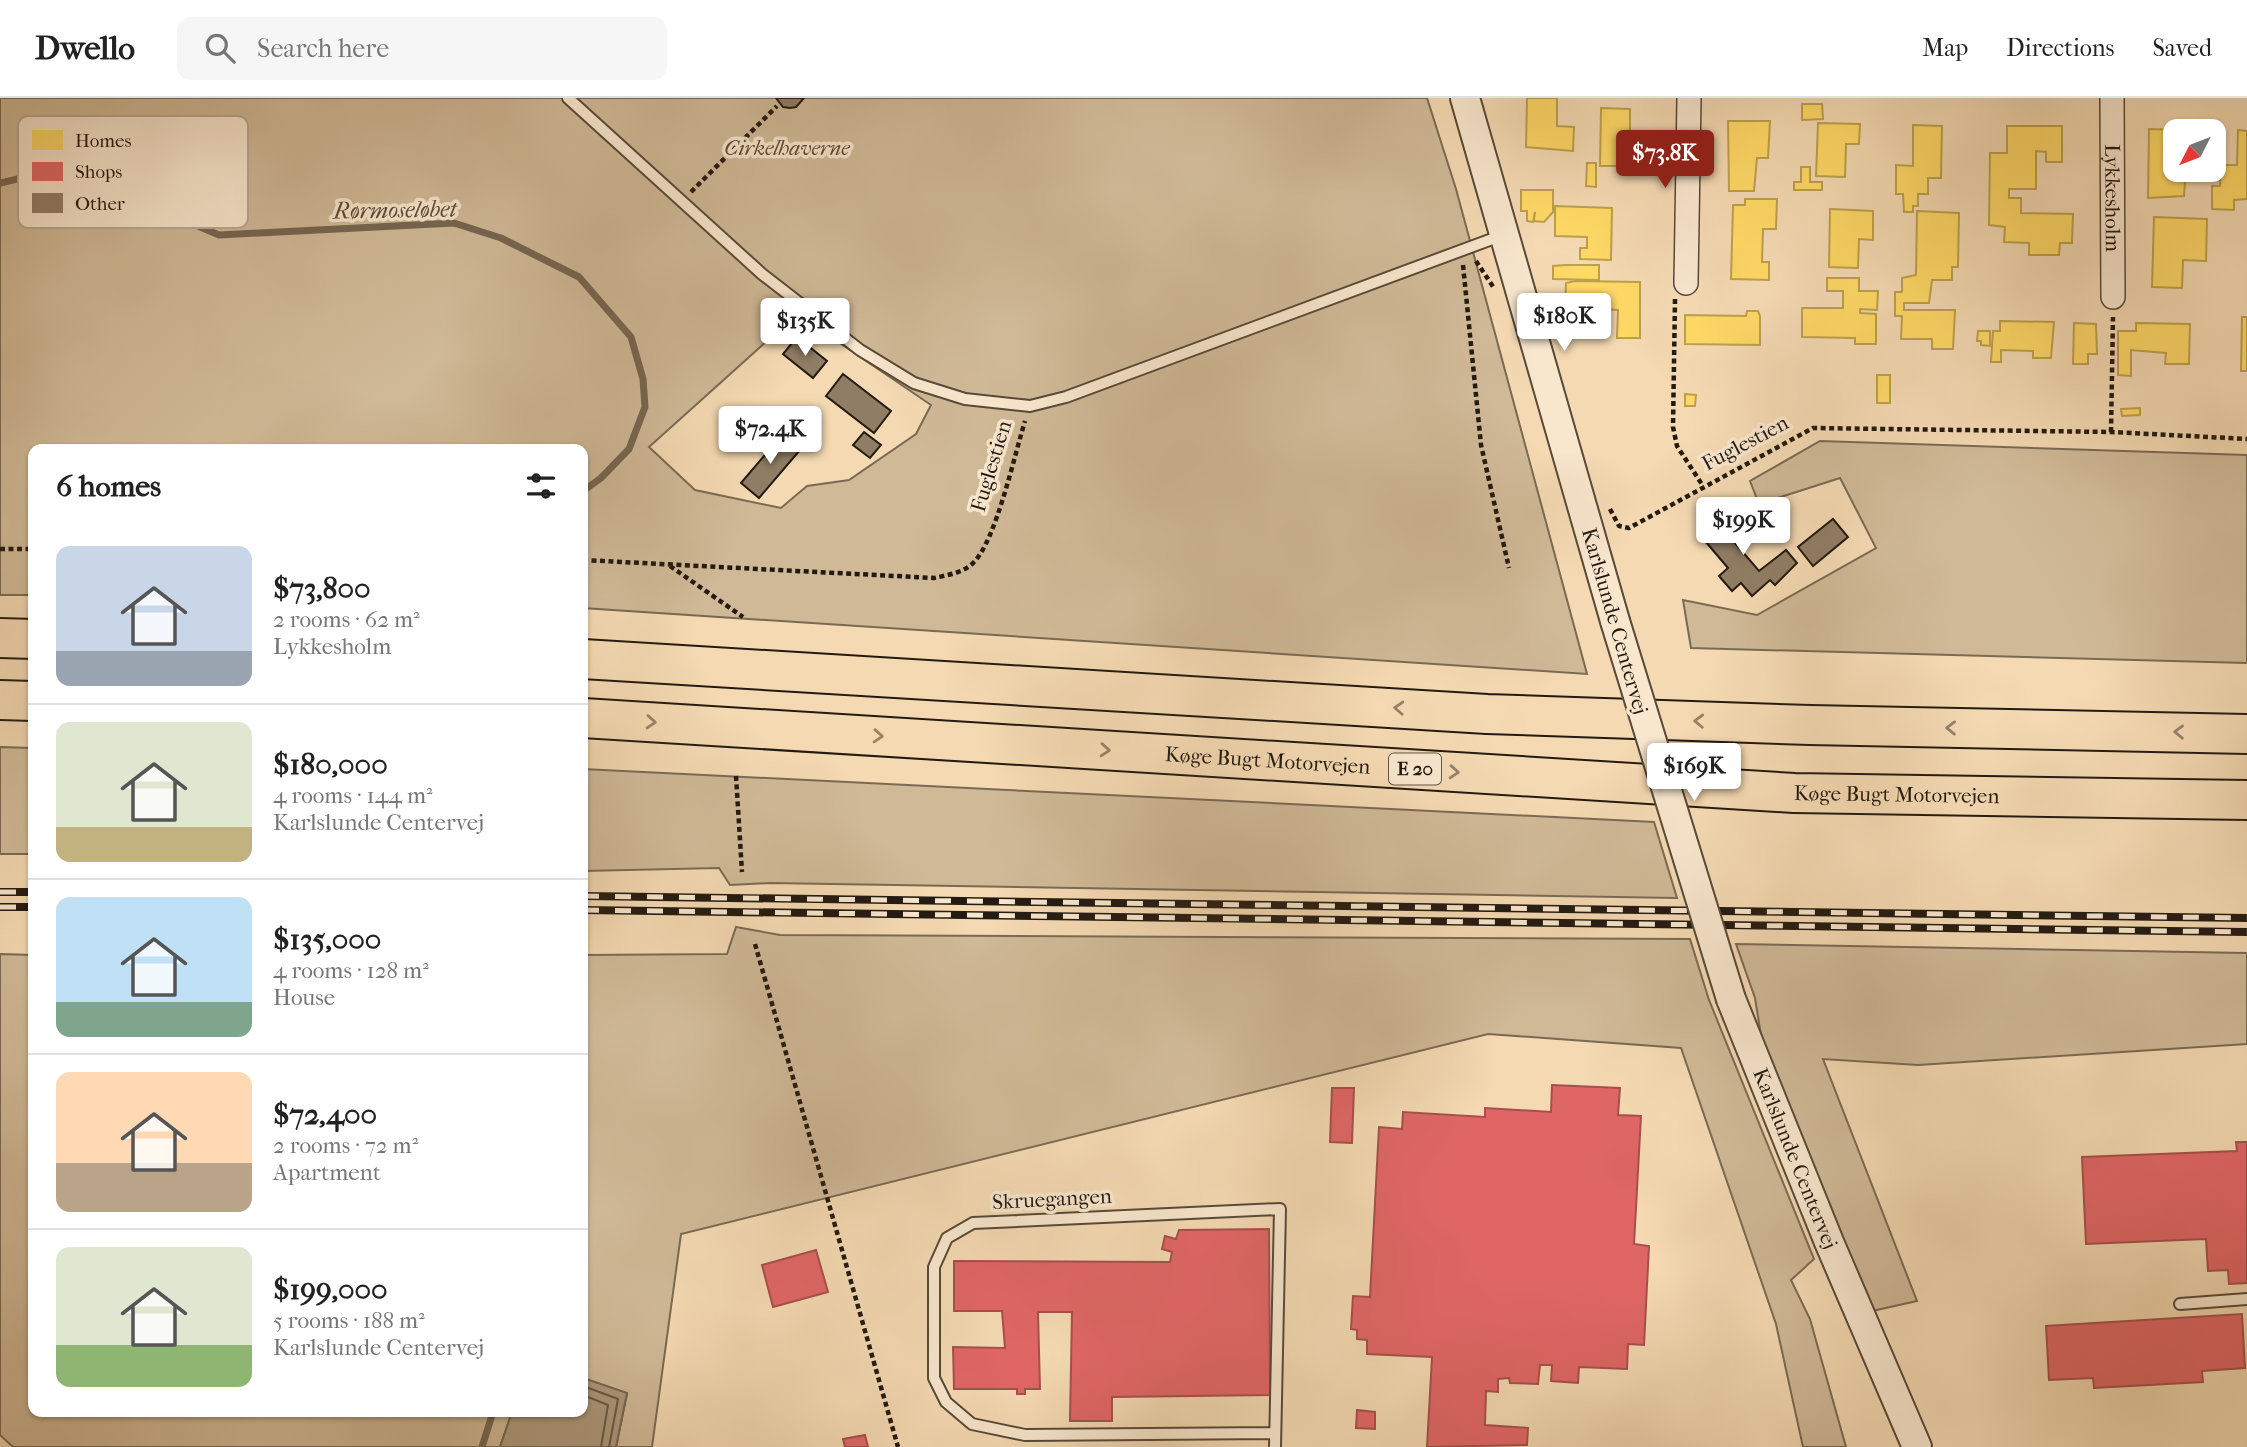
<!DOCTYPE html>
<meta charset="utf-8">
<style>
:root{--surface:#fff;--page:#f6f6f6;--text:#222;--muted:#767676;--line:#e0e0e0;--accent:#8f2418}
body{margin:0;font-family:"IM FELL French Canon",serif;background:var(--page);color:var(--text);height:100vh;display:flex;flex-direction:column;font-size:26px;white-space:nowrap}
*{box-sizing:border-box;margin:0}
p{font-size:23px;color:var(--muted)}
.icon{flex:none;width:38px;height:38px;fill:none;stroke:currentColor;stroke-width:2;stroke-linecap:round;stroke-linejoin:round}
.map{position:relative;flex:1;overflow:hidden}
.drawer{position:absolute;left:28px;top:346px;width:560px;height:973px;display:flex;flex-direction:column;background:var(--surface);border-radius:14px;box-shadow:0 2px 5px #0004}
.drawer>*{flex:none}
.needle{width:46px;rotate:228deg}
.fabs{position:absolute;left:2163px;top:21px;display:grid;gap:14px}
.fabs a{display:grid;place-items:center;width:63px;height:63px;border-radius:14px;background:var(--surface);box-shadow:0 2px 5px #0004;font-size:35px}
.price{position:absolute;translate:-50% -60px;padding:0 16px;border-radius:7px;background:#fff;color:#222;font-size:23px;line-height:46px;filter:drop-shadow(0 2px 4px #0008)}
.price::after{content:'';position:absolute;left:50%;top:42px;width:21px;height:16px;margin-left:-10px;background:inherit;clip-path:polygon(0 0,100% 0,50% 100%)}
.price.active{background:var(--accent);color:#fff}
ul{padding:0;list-style:none}
li{display:flex;align-items:center;gap:21px;height:175px;padding:0 28px}
li+li{border-top:2px solid var(--line)}
li span{display:grid;place-items:center;flex:none;width:196px;height:140px;border-radius:14px;color:#555}
li>.icon{margin-inline-start:auto}
span .icon{width:84px;height:84px;fill:#fffc;stroke-width:1}
li b{font-size:30px}
h2{display:flex;justify-content:space-between;align-items:center;height:84px;padding:0 28px;font-size:30px}
header{display:flex;align-items:center;gap:42px;box-sizing:border-box;height:98px;padding:0 35px;background:var(--surface);border-bottom:2px solid var(--line)}
header strong{font-size:33px}
nav{display:flex;gap:38px;margin-inline-start:auto;font-size:24px}
.search{width:490px;height:63px;background:var(--page);display:flex;align-items:center;gap:18px;box-sizing:border-box;padding:0 24px;border-radius:14px;color:var(--muted);font-size:26px}
.map>svg:first-child{display:block}
.green{fill:#d0b997;stroke:#7a6a54;stroke-width:2;fill-rule:evenodd}
.water{fill:#ad987b;stroke:#766651;stroke-width:2}
.homes{fill:#ffd966;stroke:#bda04c;stroke-width:2}
.shops{fill:#e06666;stroke:#a74f4c;stroke-width:2}
.lines{fill:none;stroke-linecap:round;stroke-linejoin:round}
.shore{stroke:#685946;stroke-width:2}
.stream{stroke:#766651;stroke-width:7}
.building{fill:#907d65;stroke:#231a11;stroke-width:2}
.service-casing{stroke:#574a39;stroke-width:14}
.minor-casing{stroke:#574a39;stroke-width:26}
.tertiary-casing{stroke:#574a39;stroke-width:32}
.motorway-casing{stroke:#231a11;stroke-width:42}
.path{stroke:#231a11;stroke-width:4.5;stroke-dasharray:5 3.5;stroke-linecap:butt}
.service{stroke:#f8e6cd;stroke-width:10}
.minor{stroke:#f8e6cd;stroke-width:23}
.tertiary{stroke:#f8e6cd;stroke-width:28}
.motorway{stroke:#f4d9b2;stroke-width:38}
.rail-casing{stroke:#231a11;stroke-width:8}
.rail{stroke:#f8e6cd;stroke-width:5;stroke-dasharray:16;stroke-linecap:butt}
.tertiary-bridge-casing{stroke:#574a39;stroke-width:32;stroke-linecap:butt}
.tertiary-bridge{stroke:#f8e6cd;stroke-width:28}
.oneway{stroke:#96836a}
.labels{text-anchor:middle;dominant-baseline:central;stroke-width:7;stroke-linejoin:round;paint-order:stroke}
.shield{fill:#f8e6cd;stroke:#635749;stroke-width:2}
.shield-label{font-size:19px;font-weight:bold;fill:#231a11}
.park-label{font-size:21px;font-style:italic;fill:#574a39;stroke:#f8e6cd}
.street-label{font-size:21px;fill:#231a11;stroke:#f8e6cd}
.water-label{font-size:23px;font-style:italic;fill:#5a4c3b;stroke:#f8e6cd}
.key{fill:#f8e6cd;stroke:#b8a995;stroke-width:2}
.key-label{font-size:19px;fill:#231a11}
</style>
<header>
<strong>Dwello</strong>
<div class="search"><svg class="icon" aria-label="search" viewBox="0 0 24 24"><circle cx="10" cy="10" r="6"/><path d="M15 15l6 6"/></svg>Search here</div>
<nav><a>Map</a><a>Directions</a><a>Saved</a></nav>
</header>
<div class="map">
<svg width="2247" height="1349" viewBox="0 0 2247 1349">
<rect width="100%" height="100%" fill="#f4d9b2"/>
<filter id="stains"><feTurbulence type="fractalNoise" baseFrequency=".00286" numOctaves="4"/><feColorMatrix values="0 0 0 0 .2 0 0 0 0 .09 0 0 0 0 .02 0 0 0 .5 -.17"/></filter>
<radialGradient id="worn" r=".72"><stop offset=".6" stop-color="#630" stop-opacity="0"/><stop offset="1" stop-color="#630" stop-opacity=".3"/></radialGradient>
<g class="green">
<path d="M0,0H1427L1456,91L1587,576L583,510V352H33V497H0ZM797,216L931,307L916,336L849,382L807,388L781,410L695,392L649,349Z"/>
<polygon points="1820,343 2247,357 2247,565 1691,550 1683,502 1757,517 1876,450 1840,380 1759,406 1750,383"/>
<polygon points="0,649 33,650 33,756 0,756"/>
<polygon points="583,671 1654,724 1677,800 770,785 730,787 719,770 583,773"/>
<polygon points="736,829 780,837 1690,841 1709,902 1814,1161 1791,1182 1810,1221 1846,1349 1803,1349 1776,1226 1681,950 1488,936 681,1136 652,1349 616,1349 627,1296 583,1280 583,857 727,856"/>
<polygon points="1736,846 2247,855 2247,946 1918,967 1823,961 1917,1203 1872,1213 1764,956 1755,900"/>
<polygon points="0,856 33,857 33,1314 512,1314 500,1349 13,1349 0,1337"/>
</g>
<polygon class="water" points="583,1280 627,1295 616,1349 500,1349 512,1314 583,1314"/>
<g class="homes">
<polygon points="1527,0 1557,0 1557,28 1574,29 1573,53 1526,49"/>
<polygon points="1802,6 1822,6 1823,21 1802,22"/>
<polygon points="1601,10 1630,11 1630,49 1641,49 1640,68 1600,68"/>
<polygon points="1728,23 1770,23 1768,60 1757,60 1754,93 1729,93"/>
<polygon points="1818,25 1860,26 1859,46 1846,46 1845,79 1816,78"/>
<polygon points="1913,27 1942,28 1941,80 1928,80 1928,96 1918,96 1918,108 1913,108 1913,114 1904,114 1903,96 1896,96 1896,67 1913,68"/>
<polygon points="2007,28 2062,28 2062,64 2046,64 2046,54 2036,53 2036,91 2009,91 2009,100 2021,100 2021,115 2073,116 2072,145 2060,145 2059,157 2029,157 2029,145 2004,144 2005,129 1989,127 1990,55 2007,55"/>
<polygon points="2187,29 2192,29 2195,33 2175,33 2175,72 2189,72 2177,74 2177,83 2185,83 2184,98 2148,100 2149,31 2187,32"/>
<polygon points="2238,32 2247,33 2247,101 2234,102 2234,112 2212,111 2212,88 2220,88 2221,67 2237,67"/>
<polygon points="1587,65 1596,65 1596,89 1586,88"/>
<polygon points="1801,69 1810,69 1810,84 1822,84 1822,92 1794,92 1794,84 1801,84"/>
<polygon points="1521,92 1553,92 1553,114 1544,124 1534,123 1535,114 1533,124 1527,123 1527,113 1521,113"/>
<polygon points="1745,101 1777,101 1776,131 1763,131 1762,164 1769,164 1769,182 1731,181 1733,107 1745,107"/>
<polygon points="1555,108 1612,110 1611,162 1580,161 1580,150 1587,150 1587,139 1555,138"/>
<polygon points="1830,111 1873,113 1873,142 1859,141 1858,170 1829,169"/>
<polygon points="1917,113 1959,115 1958,169 1952,169 1952,182 1932,182 1929,205 1904,205 1904,212 1955,212 1953,251 1932,251 1932,241 1901,241 1902,218 1895,218 1895,194 1902,194 1902,180 1916,177"/>
<polygon points="2154,119 2207,121 2206,163 2183,162 2182,190 2152,189"/>
<polygon points="1566,167 1599,167 1599,182 1553,181 1553,168"/>
<polygon points="1827,180 1859,180 1859,193 1878,193 1877,212 1860,211 1860,215 1876,216 1876,246 1855,246 1855,240 1802,239 1802,210 1843,210 1843,193 1827,193"/>
<polygon points="1575,183 1640,184 1640,240 1617,240 1618,212 1565,209 1566,185"/>
<polygon points="1747,213 1758,213 1760,218 1760,247 1685,246 1685,217 1746,218"/>
<polygon points="2242,219 2247,219 2247,273 2241,273"/>
<polygon points="2000,223 2054,224 2051,260 2033,260 2033,253 2001,252 2001,264 1991,264 1993,233 2000,233"/>
<polygon points="2074,225 2096,226 2097,256 2088,256 2088,266 2073,266"/>
<polygon points="2136,225 2190,226 2189,266 2165,266 2166,255 2131,252 2131,278 2118,277 2118,233 2136,233"/>
<polygon points="1978,233 1990,233 1990,248 1981,247 1981,243 1977,243"/>
<rect x="1877" y="277" width="13" height="28"/>
<polygon points="1685,296 1696,297 1695,308 1685,308"/>
<polygon points="2140,310 2140,317 2122,318 2121,311"/>
</g>
<g class="shops">
<polygon points="1552,987 1620,990 1618,1017 1641,1018 1634,1146 1649,1148 1644,1247 1628,1246 1627,1271 1579,1269 1578,1285 1551,1283 1552,1267 1540,1267 1538,1286 1510,1285 1509,1280 1498,1281 1498,1294 1486,1293 1485,1327 1528,1330 1527,1347 1427,1349 1432,1259 1367,1256 1367,1242 1357,1241 1357,1232 1351,1231 1353,1198 1370,1199 1379,1029 1402,1031 1403,1014 1485,1019 1485,1010 1551,1014"/>
<polygon points="1332,990 1354,990 1352,1045 1330,1044"/>
<polygon points="2236,1044 2247,1044 2247,1185 2229,1186 2228,1172 2208,1173 2206,1141 2086,1146 2082,1059 2237,1053"/>
<polygon points="1269,1131 1270,1297 1112,1299 1112,1323 1070,1323 1072,1214 1038,1214 1040,1291 1025,1291 1025,1296 1017,1296 1017,1291 954,1291 953,1249 1005,1250 1002,1213 954,1213 954,1163 1170,1164 1172,1154 1162,1151 1165,1138 1176,1141 1179,1132"/>
<polygon points="816,1152 828,1194 773,1209 762,1167"/>
<polygon points="2242,1216 2245,1270 2202,1273 2203,1284 2094,1290 2093,1280 2049,1282 2046,1228"/>
<polygon points="1357,1312 1375,1314 1375,1331 1356,1330"/>
<polygon points="865,1337 868,1349 845,1349 843,1341"/>
</g>
<g class="lines">
<g class="shore">
<polyline points="583,1288 618,1301 609,1349"/>
<polyline points="583,1297 608,1307 601,1349"/>
</g>
<g class="stream">
<polyline points="0,85 47,74 101,79 163,113 219,137 454,125 501,140 579,179 631,239 643,281 645,309 629,351 601,380 583,393"/>
<polyline points="482,1349 493,1314"/>
</g>
</g>
<g class="building">
<polygon points="776,0 804,0 796,9 790,10 783,9"/>
<polygon points="797,239 827,263 813,280 783,256"/>
<polygon points="843,276 891,313 874,335 826,298"/>
<polygon points="864,334 881,347 870,360 853,347"/>
<polygon points="782,337 800,352 759,400 741,385"/>
<polygon points="1736,414 1751,431 1735,445 1759,473 1786,452 1797,465 1775,487 1770,482 1752,498 1741,485 1732,493 1719,478 1728,470 1700,437 1718,421 1722,426"/>
<polygon points="1833,421 1848,439 1813,468 1798,449"/>
</g>
<g class="lines">
<defs>
<g id="service">
<polyline points="568,0 762,176 860,252 914,285 965,301 1030,308 1066,299 1503,137"/>
<polyline points="2180,1206 2247,1201"/>
<polyline points="1275,1349 1280,1111 973,1125 947,1140 934,1169 934,1280 946,1304 972,1326 1025,1337 1275,1335"/>
</g>
<g id="minor">
<path id="s1" d="M2112,0L2113,199"/>
<polyline points="1686,185 1689,0"/>
</g>
<g id="tertiary">
<polyline points="1465,0 1615,523"/>
<path id="s2" d="M1731,901L1829,1144L1917,1349"/>
</g>
<g id="motorway">
<polyline points="0,540 33,541"/>
<polyline points="583,561 1487,616 1810,627 2247,636"/>
<polyline points="0,602 33,603"/>
<path id="s3" d="M583,620L1794,695L2247,702"/>
</g>
</defs>
<use href="#service" class="service-casing"/>
<use href="#minor" class="minor-casing"/>
<use href="#tertiary" class="tertiary-casing"/>
<use href="#motorway" class="motorway-casing"/>
<g class="path">
<polyline points="691,94 777,8"/>
<polyline points="1476,163 1494,190"/>
<polyline points="1463,167 1481,347 1509,470"/>
<polyline points="1675,201 1673,329 1677,348 1703,388"/>
<polyline points="2111,334 2113,219"/>
<polyline points="1610,411 1619,428 1629,430 1813,330 2111,334 2247,341"/>
<polyline points="0,451 33,451"/>
<path d="M583,462L934,480C947,477 964,475 974,464C996,442 1015,355 1025,323"/>
<polyline points="670,468 743,519"/>
<polyline points="736,678 742,774"/>
<polyline points="755,846 898,1349"/>
</g>
<use href="#service" class="service"/>
<use href="#minor" class="minor"/>
<use href="#tertiary" class="tertiary"/>
<use href="#motorway" class="motorway"/>
<defs>
<g id="rail">
<polyline points="0,794 33,794"/>
<polyline points="583,798 2247,820"/>
<polyline points="0,809 33,809"/>
<polyline points="583,812 2247,834"/>
</g>
</defs>
<use href="#rail" class="rail-casing"/>
<use href="#rail" class="rail"/>
<defs>
<polyline id="tertiary-bridge" points="1615,523 1731,901"/>
</defs>
<use href="#tertiary-bridge" class="tertiary-bridge-casing"/>
<use href="#tertiary-bridge" class="tertiary-bridge"/>
</g>
<defs><path id="oneway-chevron" d="M-2-3.5L2.5 0L-2 3.5" fill="none" stroke-width="1.6" stroke-linecap="round" stroke-linejoin="round" transform="scale(1.75)"/></defs>
<g class="oneway">
<use href="#oneway-chevron" transform="translate(1399 610) rotate(-177)"/>
<use href="#oneway-chevron" transform="translate(1699 623) rotate(-178)"/>
<use href="#oneway-chevron" transform="translate(651 624) rotate(4)"/>
<use href="#oneway-chevron" transform="translate(1951 630) rotate(-179)"/>
<use href="#oneway-chevron" transform="translate(2179 634) rotate(-179)"/>
<use href="#oneway-chevron" transform="translate(878 638) rotate(4)"/>
<use href="#oneway-chevron" transform="translate(1105 652) rotate(4)"/>
<use href="#oneway-chevron" transform="translate(1454 674) rotate(4)"/>
</g>
<g class="labels">
<rect class="shield" x="1389" y="655.5" width="52" height="31" rx="5"/>
<g class="shield-label">
<text x="1415" y="671">E 20</text>
</g>
<g class="park-label">
<text x="787" y="50">Cirkelhaverne</text>
</g>
<g class="street-label">
<text stroke="none"><textPath href="#s1" startOffset="100">Lykkesholm</textPath></text>
<text transform="translate(1745 345) rotate(-28)">Fuglestien</text>
<text transform="translate(991 368) rotate(-73)">Fuglestien</text>
<text transform="translate(1615 523) rotate(74)">Karlslunde Centervej</text>
<text stroke="none"><textPath href="#s3" startOffset="686">Køge Bugt Motorvejen</textPath></text>
<text stroke="none"><textPath href="#s3" startOffset="1316">Køge Bugt Motorvejen</textPath></text>
<text stroke="none"><textPath href="#s2" startOffset="172">Karlslunde Centervej</textPath></text>
<text transform="translate(1052 1101) rotate(-3)">Skruegangen</text>
</g>
<g class="water-label">
<text transform="translate(395 112) rotate(-1)">Rørmoseløbet</text>
</g>
</g>
<rect x="18" y="18" width="230" height="112" rx="10" class="key"/>
<rect x="32" y="32" width="31" height="20" fill="#ffd966"/>
<rect x="32" y="64" width="31" height="19" fill="#e06666"/>
<rect x="32" y="95" width="31" height="20" fill="#907d65"/>
<g class="key-label">
<text x="75" y="49">Homes</text>
<text x="75" y="80">Shops</text>
<text x="75" y="112">Other</text>
</g>
<rect width="100%" height="100%" filter="url(#stains)"/>
<rect width="100%" height="100%" fill="url(#worn)"/>
</svg>
<div class="fabs">
<a><svg class="needle" viewBox="-14 -14 28 28"><path d="M0-13l5 13h-10z" fill="#e53935"/><path d="M0 13l5-13h-10z" fill="#767676"/></svg></a>
</div>
<b class="price active" style="left:1665px;top:92px">$73.8K</b>
<b class="price" style="left:1564px;top:255px">$180K</b>
<b class="price" style="left:805px;top:260px">$135K</b>
<b class="price" style="left:770px;top:368px">$72.4K</b>
<b class="price" style="left:1743px;top:459px">$199K</b>
<b class="price" style="left:1694px;top:705px">$169K</b>
<section class="drawer">
<h2>6 homes<svg class="icon" aria-label="filters" viewBox="0 0 24 24"><path d="M4 7h16M4 17h16"/><circle cx="9" cy="7" r="2"/><circle cx="15" cy="17" r="2"/></svg></h2>
<ul>
<li><span style="background:linear-gradient(#c9d6e8 75%,#9aa5b1 0)"><svg class="icon" aria-label="home" viewBox="0 0 24 24"><path d="M3 11l9-7 9 7M6 9v11h12V9"/></svg></span><div><b>$73,800</b><p>2 rooms · 62 m²</p><p>Lykkesholm</p></div></li>
<li><span style="background:linear-gradient(#dfe7d0 75%,#c2b280 0)"><svg class="icon" aria-label="home" viewBox="0 0 24 24"><path d="M3 11l9-7 9 7M6 9v11h12V9"/></svg></span><div><b>$180,000</b><p>4 rooms · 144 m²</p><p>Karlslunde Centervej</p></div></li>
<li><span style="background:linear-gradient(#bfe0f5 75%,#7fa58c 0)"><svg class="icon" aria-label="home" viewBox="0 0 24 24"><path d="M3 11l9-7 9 7M6 9v11h12V9"/></svg></span><div><b>$135,000</b><p>4 rooms · 128 m²</p><p>House</p></div></li>
<li><span style="background:linear-gradient(#ffd9b3 65%,#b9a48a 0)"><svg class="icon" aria-label="home" viewBox="0 0 24 24"><path d="M3 11l9-7 9 7M6 9v11h12V9"/></svg></span><div><b>$72,400</b><p>2 rooms · 72 m²</p><p>Apartment</p></div></li>
<li><span style="background:linear-gradient(#dfe7d0 70%,#8fb573 0)"><svg class="icon" aria-label="home" viewBox="0 0 24 24"><path d="M3 11l9-7 9 7M6 9v11h12V9"/></svg></span><div><b>$199,000</b><p>5 rooms · 188 m²</p><p>Karlslunde Centervej</p></div></li>
</ul>
</section>
</div>
